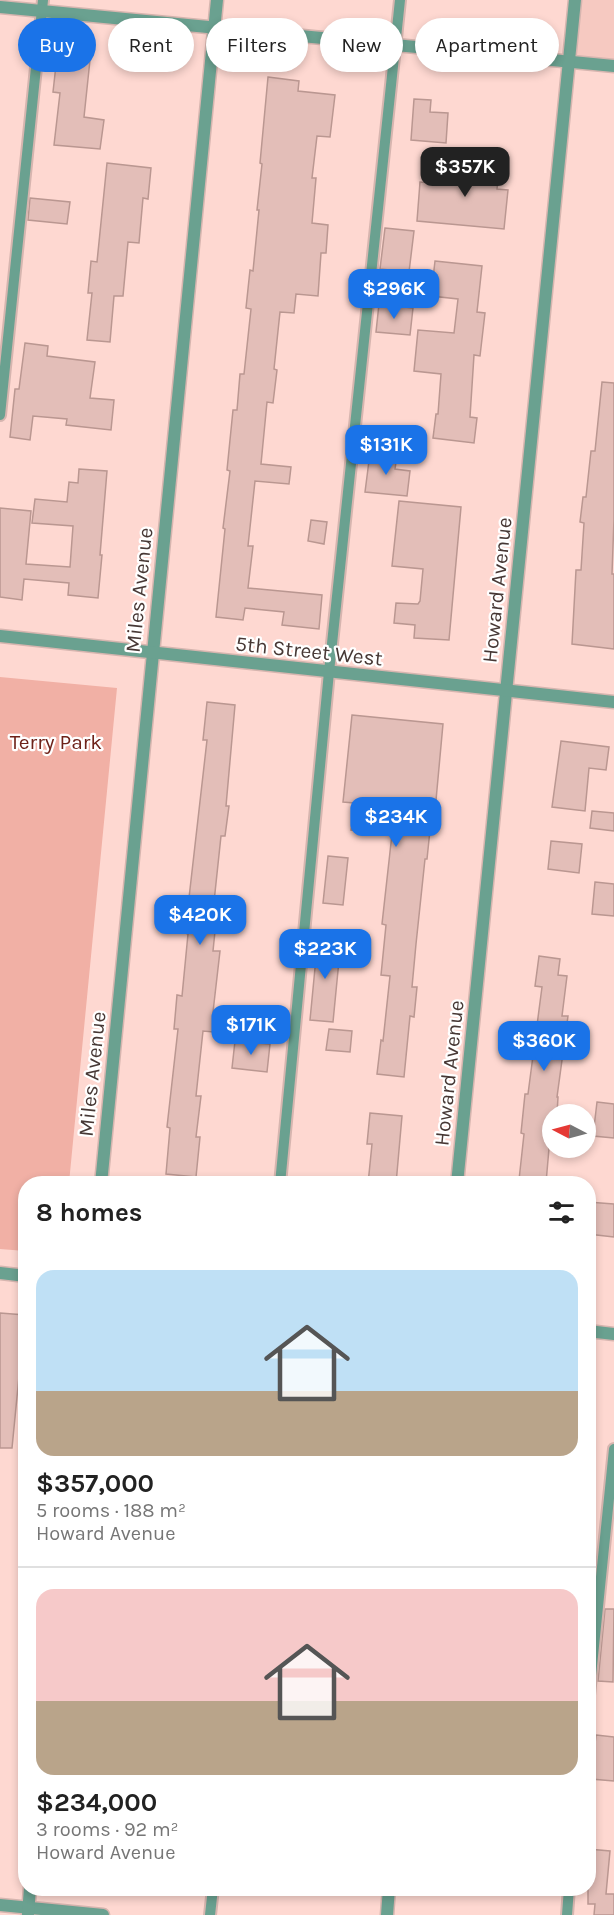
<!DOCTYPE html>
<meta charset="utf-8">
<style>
:root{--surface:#fff;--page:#f6f6f6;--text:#222;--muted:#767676;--line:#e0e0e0;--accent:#1a73e8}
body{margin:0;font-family:Karla,sans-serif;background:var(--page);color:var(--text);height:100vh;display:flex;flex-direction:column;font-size:22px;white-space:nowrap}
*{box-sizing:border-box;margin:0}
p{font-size:20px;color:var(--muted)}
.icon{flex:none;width:33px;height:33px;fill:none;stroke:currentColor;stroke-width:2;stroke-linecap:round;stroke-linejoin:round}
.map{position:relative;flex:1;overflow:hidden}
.sheet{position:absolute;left:18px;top:1176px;width:578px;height:720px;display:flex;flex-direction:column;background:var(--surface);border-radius:24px;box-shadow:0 3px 9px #0003}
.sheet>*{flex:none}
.hud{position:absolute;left:18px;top:18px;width:579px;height:54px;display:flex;gap:12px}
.needle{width:39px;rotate:276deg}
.controls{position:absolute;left:542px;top:1104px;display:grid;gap:12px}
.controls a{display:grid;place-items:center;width:54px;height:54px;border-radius:50%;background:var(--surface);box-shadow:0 3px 9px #0003;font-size:30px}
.price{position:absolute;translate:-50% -51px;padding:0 14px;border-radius:12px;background:var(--accent);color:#fff;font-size:20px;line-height:39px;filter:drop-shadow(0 2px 3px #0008)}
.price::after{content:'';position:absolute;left:50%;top:36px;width:18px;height:14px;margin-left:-9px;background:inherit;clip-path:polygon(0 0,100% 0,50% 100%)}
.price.on{background:#222;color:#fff}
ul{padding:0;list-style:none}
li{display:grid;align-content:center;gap:12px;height:318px;padding:0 18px}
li+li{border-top:2px solid var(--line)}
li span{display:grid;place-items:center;height:186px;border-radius:18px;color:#555}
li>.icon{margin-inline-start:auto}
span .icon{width:108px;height:108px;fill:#fffc;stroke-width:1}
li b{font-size:26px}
h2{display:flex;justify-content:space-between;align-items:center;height:72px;padding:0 18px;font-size:26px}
.pill{padding:0 21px;border-radius:27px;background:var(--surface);box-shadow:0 3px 9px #0003;font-size:21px;line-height:54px}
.pill.on{background:var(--accent);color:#fff}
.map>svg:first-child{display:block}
.built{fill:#f6c9c1}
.green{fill:#f1b0a5}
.building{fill:#e3beb8;stroke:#ba9791;stroke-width:1.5}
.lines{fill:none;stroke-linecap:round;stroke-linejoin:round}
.service-casing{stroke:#d6b5af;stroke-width:14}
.minor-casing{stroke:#d6b5af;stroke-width:15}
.tertiary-casing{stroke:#d6b5af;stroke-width:15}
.service{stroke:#6aa190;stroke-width:10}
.minor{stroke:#6aa190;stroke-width:12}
.tertiary{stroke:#6aa190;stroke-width:12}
.labels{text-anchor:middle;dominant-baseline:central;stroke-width:4.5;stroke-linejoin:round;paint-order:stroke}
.street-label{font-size:21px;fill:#473835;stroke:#fff}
.park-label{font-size:21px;fill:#6e2219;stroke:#fff}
</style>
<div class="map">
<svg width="614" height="1915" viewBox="0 0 614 1915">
<rect width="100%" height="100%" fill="#fed8d1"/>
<polygon class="built" points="575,0 614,0 614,66 569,62"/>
<polygon class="green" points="0,677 117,688 69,1183 26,1184 25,1251 0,1249"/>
<g class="building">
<polygon points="57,56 90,60 84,117 104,120 100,149 54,145 60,93 53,92"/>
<polygon points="268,77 299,81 298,91 335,95 330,137 317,136 312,178 316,178 312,223 328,225 326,253 321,253 318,296 296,294 294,313 280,312 274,369 277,370 273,403 267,402 261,464 291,467 289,484 255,481 248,546 253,546 248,588 322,595 319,629 282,625 284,612 245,608 243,620 216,617 225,529 223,528 230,471 227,470 233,410 237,410 240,374 244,374 251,309 246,308 250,270 253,271 259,210 257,210 262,164 260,163"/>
<polygon points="414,99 431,100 430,112 448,113 446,143 411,140"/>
<polygon points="107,163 151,168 148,199 143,198 139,243 128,242 123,296 114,296 110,342 87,340 92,293 88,293 91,261 97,262"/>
<polygon points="446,163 499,168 497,189 508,190 504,229 417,221 420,182 444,184"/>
<polygon points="30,198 70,202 67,224 28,220"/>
<polygon points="385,228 414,231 409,272 380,269"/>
<polygon points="435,261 482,266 477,312 485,313 480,356 474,355 470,417 477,418 474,443 433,438 436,414 438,414 441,374 414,371 418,330 454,333 458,299 431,296"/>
<polygon points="379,304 413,308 410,335 376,332"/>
<polygon points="25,343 48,346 47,356 95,362 90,398 114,400 111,430 66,425 67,419 33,416 30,440 10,437 15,389 19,389"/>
<polygon points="602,382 614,383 614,519 612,574 614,574 614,649 572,644 576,570 581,570 584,523 580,522 583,497 586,497 591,451 595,451"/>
<polygon points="370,453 397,455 395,469 410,471 407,496 365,492"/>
<polygon points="79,469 107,471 100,555 102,555 98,598 68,595 69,583 24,579 22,600 0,597 0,508 31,511 26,564 70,567 73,526 32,523 35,499 67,502 69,482 78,483"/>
<polygon points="399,501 461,507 449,640 414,638 415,625 394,623 396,603 418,604 420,601 423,569 392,566"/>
<polygon points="311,520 327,522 324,544 308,541"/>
<polygon points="207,702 235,705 226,806 229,806 225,836 221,836 214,902 218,902 213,951 220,951 213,1012 226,1013 225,1033 203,1031 196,1096 201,1096 196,1137 200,1137 196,1177 166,1174 170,1128 167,1127 178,1029 174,1029 177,995 182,996 188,934 185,933 207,740 203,740"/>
<polygon points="352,715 443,724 435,811 432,811 427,859 425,859 416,944 412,987 417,987 414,1017 410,1016 404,1077 377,1074 381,1040 383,1041 390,976 381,975 386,925 382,924 392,834 351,830 354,803 343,802"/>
<polygon points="561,741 609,747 606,770 589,768 585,811 552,807"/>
<polygon points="592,811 614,813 614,831 590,828"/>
<polygon points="551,841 582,844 579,873 548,869"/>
<polygon points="328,856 348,858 343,905 323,903"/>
<polygon points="595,882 614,884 614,916 592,914"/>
<polygon points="318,937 341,940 333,1022 310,1020"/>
<polygon points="539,956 560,959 558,975 567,976 562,1016 568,1016 557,1097 558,1097 557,1114 552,1114 546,1183 519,1180 524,1134 521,1133 525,1094 528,1094 542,987 535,986"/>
<polygon points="329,1029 352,1031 350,1052 326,1050"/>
<polygon points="235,1041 270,1044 267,1072 232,1068"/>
<polygon points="597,1102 614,1104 614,1138 593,1136"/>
<polygon points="370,1113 402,1116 396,1184 368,1184 372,1144 367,1144"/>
<polygon points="588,1202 614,1204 614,1237 588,1234"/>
<polygon points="0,1313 25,1315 12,1448 0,1448"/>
<polygon points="605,1609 614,1609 613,1682 598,1681"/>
<polygon points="596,1735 614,1737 614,1781 591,1779"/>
<polygon points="588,1849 610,1851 606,1894 614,1894 614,1915 594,1915 595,1904 588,1904"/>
</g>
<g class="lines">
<defs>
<g id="service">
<polyline points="0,415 43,0"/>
<polyline points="280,1184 329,672 400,0"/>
<polyline points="588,1705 614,1449"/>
<polyline points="210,1915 213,1888"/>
<polyline points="567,1915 569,1888"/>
</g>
<g id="minor">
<polyline points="0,7 614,66"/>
<polyline points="101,1184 217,0"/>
<polyline points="457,1184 575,0"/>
<polyline points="0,1905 103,1915"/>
<polyline points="28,1914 30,1888"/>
<polyline points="387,1915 389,1888"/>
</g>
<g id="tertiary">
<polyline points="0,636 614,702"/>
<polyline points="0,1273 26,1276"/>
<polyline points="588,1331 614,1334"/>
</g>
</defs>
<use href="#service" class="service-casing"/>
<use href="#minor" class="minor-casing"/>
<use href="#tertiary" class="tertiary-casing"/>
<use href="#service" class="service"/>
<use href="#minor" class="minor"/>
<use href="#tertiary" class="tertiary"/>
</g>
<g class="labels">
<g class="street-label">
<text transform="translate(139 590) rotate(-84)">Miles Avenue</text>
<text transform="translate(497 590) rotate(-84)">Howard Avenue</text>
<text transform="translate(309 651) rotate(6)">5th Street West</text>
<text transform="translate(449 1073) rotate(-84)">Howard Avenue</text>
<text transform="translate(92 1074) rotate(-84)">Miles Avenue</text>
</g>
<g class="park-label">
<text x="56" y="742">Terry Park</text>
</g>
</g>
</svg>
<div class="controls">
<a><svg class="needle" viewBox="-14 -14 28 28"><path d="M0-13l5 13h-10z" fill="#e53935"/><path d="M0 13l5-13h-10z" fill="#767676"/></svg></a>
</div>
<b class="price on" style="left:465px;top:198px">$357K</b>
<b class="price" style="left:394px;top:320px">$296K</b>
<b class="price" style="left:386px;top:476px">$131K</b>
<b class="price" style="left:396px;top:848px">$234K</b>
<b class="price" style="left:200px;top:946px">$420K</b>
<b class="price" style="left:325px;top:980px">$223K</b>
<b class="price" style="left:251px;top:1056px">$171K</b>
<b class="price" style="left:544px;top:1072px">$360K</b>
<div class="hud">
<a class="pill on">Buy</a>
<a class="pill">Rent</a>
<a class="pill">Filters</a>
<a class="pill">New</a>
<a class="pill">Apartment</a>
</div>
<section class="sheet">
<h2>8 homes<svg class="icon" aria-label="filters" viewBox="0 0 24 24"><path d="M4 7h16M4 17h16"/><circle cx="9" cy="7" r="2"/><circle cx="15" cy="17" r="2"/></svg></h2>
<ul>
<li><span style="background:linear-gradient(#bfe0f5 65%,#b9a48a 0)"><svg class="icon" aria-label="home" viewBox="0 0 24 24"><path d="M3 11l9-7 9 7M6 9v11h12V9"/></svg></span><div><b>$357,000</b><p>5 rooms · 188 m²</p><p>Howard Avenue</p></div></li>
<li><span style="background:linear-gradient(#f6c9c9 60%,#b9a48a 0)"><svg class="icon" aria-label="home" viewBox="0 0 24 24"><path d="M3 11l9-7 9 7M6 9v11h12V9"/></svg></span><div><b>$234,000</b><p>3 rooms · 92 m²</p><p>Howard Avenue</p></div></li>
</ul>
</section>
</div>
